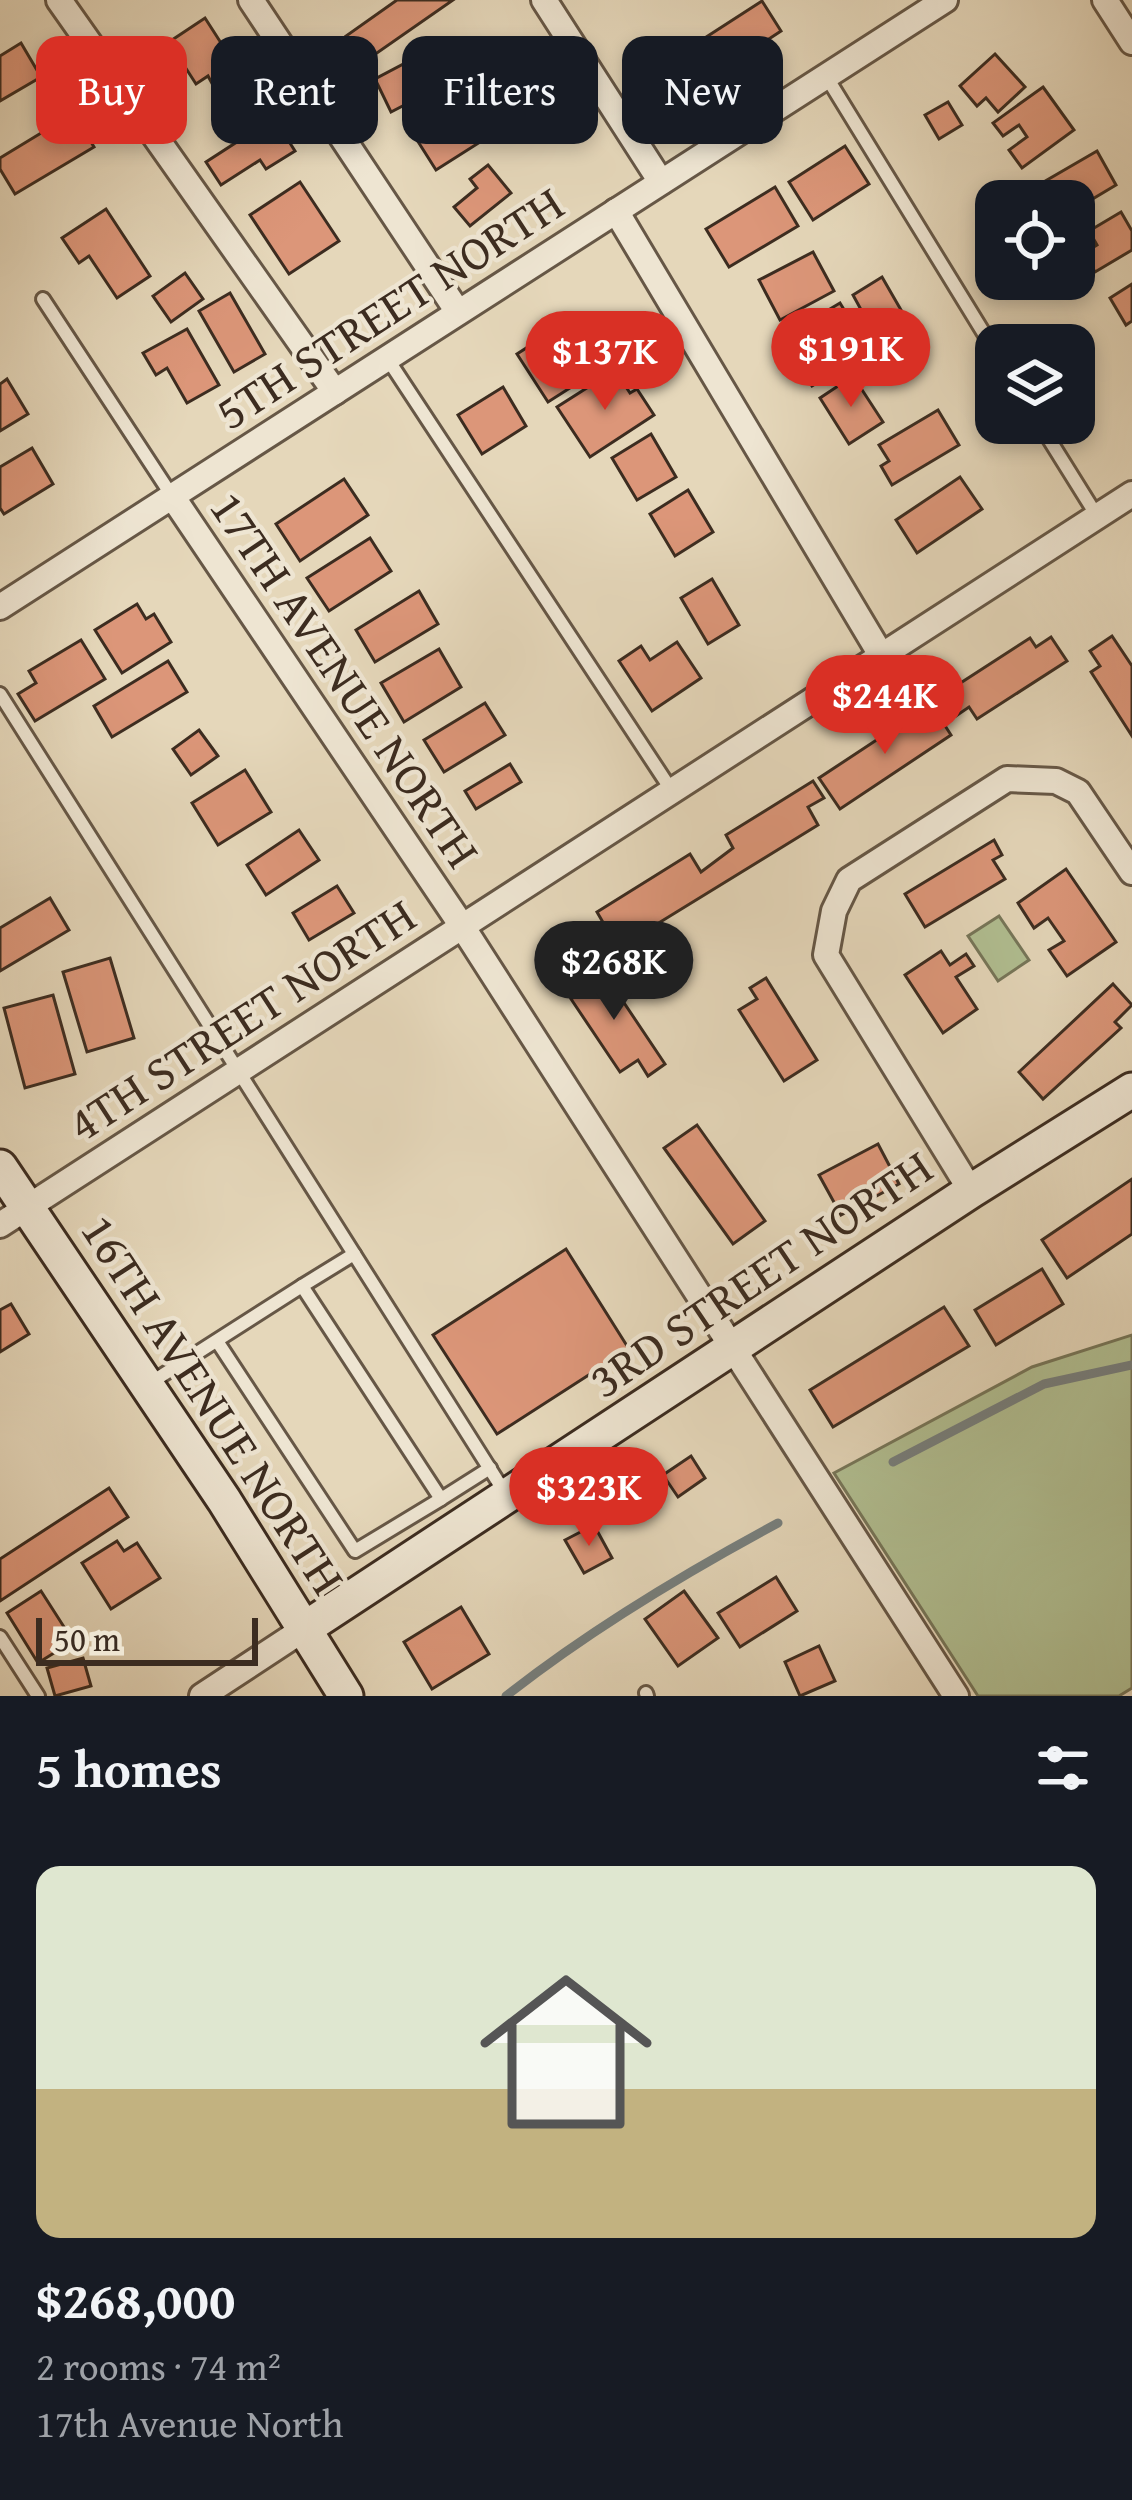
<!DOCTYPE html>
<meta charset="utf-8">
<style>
:root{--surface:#171b24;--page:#20242c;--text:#f1f3f6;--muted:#9ea1a6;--line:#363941;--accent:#d93025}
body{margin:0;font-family:"Gentium Book Plus",serif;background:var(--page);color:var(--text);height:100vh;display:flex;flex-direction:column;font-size:45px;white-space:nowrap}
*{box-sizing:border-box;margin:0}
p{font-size:39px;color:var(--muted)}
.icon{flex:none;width:66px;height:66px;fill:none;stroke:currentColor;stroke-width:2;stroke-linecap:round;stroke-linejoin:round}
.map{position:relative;height:1696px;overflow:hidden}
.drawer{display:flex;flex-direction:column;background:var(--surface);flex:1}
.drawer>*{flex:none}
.top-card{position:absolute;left:36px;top:36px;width:1062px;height:108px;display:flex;gap:24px}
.tools{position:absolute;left:975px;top:180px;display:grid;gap:24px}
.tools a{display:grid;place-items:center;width:120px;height:120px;border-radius:24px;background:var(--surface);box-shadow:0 6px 18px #0003;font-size:60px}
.scale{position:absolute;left:36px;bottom:30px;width:222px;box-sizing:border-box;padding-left:12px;border:6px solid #3c2c20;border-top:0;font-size:33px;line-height:42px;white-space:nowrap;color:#3c2c20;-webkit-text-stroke:9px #eee5d2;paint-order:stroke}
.price{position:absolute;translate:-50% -102px;padding:0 27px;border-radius:42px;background:var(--accent);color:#fff;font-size:39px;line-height:78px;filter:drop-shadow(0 3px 6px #0008)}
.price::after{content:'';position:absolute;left:50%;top:72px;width:36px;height:27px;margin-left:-18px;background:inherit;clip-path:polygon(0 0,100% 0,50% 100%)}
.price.current{background:#222;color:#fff}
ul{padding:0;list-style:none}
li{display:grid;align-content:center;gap:24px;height:636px;padding:0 36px}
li+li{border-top:3px solid var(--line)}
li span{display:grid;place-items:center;height:372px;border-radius:24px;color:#555}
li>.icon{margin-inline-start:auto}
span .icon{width:216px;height:216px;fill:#fffc;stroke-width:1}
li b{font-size:51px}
h2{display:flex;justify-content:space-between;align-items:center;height:144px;padding:0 36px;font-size:51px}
.chip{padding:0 42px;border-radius:24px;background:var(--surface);box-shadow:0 6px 18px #0003;font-size:42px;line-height:108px}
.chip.current{background:var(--accent);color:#fff}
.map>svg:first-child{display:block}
.green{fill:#b1bf92;stroke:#767659;stroke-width:3}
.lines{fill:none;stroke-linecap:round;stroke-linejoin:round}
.stream{stroke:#767f7e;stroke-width:9}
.building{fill:#dc9679;stroke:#3c2c20;stroke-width:3}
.lane-casing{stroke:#665746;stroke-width:18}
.street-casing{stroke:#665746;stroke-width:30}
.secondary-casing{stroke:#3c2c20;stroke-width:39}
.lane{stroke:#eee5d2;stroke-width:12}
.street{stroke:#eee5d2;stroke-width:24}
.secondary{stroke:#eee5d2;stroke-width:33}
.labels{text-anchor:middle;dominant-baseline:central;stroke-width:9;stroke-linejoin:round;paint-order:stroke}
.street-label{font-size:48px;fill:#3c2c20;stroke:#eee5d2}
</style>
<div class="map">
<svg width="1132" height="1696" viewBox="0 0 1132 1696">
<rect width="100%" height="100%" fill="#e5d7ba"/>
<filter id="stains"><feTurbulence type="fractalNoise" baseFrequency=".00167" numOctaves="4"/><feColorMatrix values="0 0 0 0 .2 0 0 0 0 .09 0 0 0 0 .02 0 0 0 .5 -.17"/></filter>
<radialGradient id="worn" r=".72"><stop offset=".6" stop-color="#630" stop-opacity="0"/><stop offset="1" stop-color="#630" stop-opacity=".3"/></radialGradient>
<g class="green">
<polygon points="999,916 1029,960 998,981 968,936"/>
<polygon points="1132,1335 1132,1688 1119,1696 978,1696 834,1473 1032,1367"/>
</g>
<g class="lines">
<g class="stream">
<polyline points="893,1462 1044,1384 1132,1365"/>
<path d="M506,1696C591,1629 683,1574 778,1523"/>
</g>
</g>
<g class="building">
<polygon points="397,0 453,0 364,62 346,36"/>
<polygon points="762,1 781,31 716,74 697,43"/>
<polygon points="205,18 239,71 214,87 208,76 196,84 169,42"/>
<polygon points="447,41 464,74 391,112 375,79"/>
<polygon points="21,43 41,77 0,101 0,56"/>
<polygon points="516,51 546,100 436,170 405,121"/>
<polygon points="995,54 1025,87 998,112 986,98 977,106 960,86"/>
<polygon points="1043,87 1074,130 1022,168 1009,150 1027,137 1019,125 1003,136 993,123"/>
<polygon points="948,102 962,125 939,139 925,115"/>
<polygon points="74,113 94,147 15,194 0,169 0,158"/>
<polygon points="274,118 295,151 266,169 260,160 221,185 206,162"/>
<polygon points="845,146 869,184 813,220 789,182"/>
<polygon points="1097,151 1116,185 1074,210 1074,201 1011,201"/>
<polygon points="488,165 511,193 470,226 454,207 477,188 470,179"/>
<polygon points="300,182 339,241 289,274 250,215"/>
<polygon points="775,187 798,226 729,267 706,229"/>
<polygon points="106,209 150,276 117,298 89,256 79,263 62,238"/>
<polygon points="1121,212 1132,231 1132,250 1095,272 1084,253 1097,245 1089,231"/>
<polygon points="813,252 834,291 780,320 759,280"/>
<polygon points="185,273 203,299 171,322 153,296"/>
<polygon points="882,277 901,310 871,328 853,295"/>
<polygon points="1132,284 1132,321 1126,325 1110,298"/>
<polygon points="230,293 265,354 234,372 199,311"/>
<polygon points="840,303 869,351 812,386 783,337"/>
<polygon points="579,314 609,363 548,402 517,354"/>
<polygon points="187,329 219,385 187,403 167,368 156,375 143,353"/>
<polygon points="615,370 630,393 637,389 654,415 590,457 557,407"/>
<polygon points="853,376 883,422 849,444 820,398"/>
<polygon points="7,379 28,414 0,431 0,384"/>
<polygon points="503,387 526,426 482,454 458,415"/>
<polygon points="938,410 959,445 892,485 881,466 889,461 879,445"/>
<polygon points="651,434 676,477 637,500 612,458"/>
<polygon points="32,448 53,484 4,514 0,508 0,467"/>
<polygon points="960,477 982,509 917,553 896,520"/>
<polygon points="344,479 368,515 300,561 276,524"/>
<polygon points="688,490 713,532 675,556 650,514"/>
<polygon points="370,538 391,571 329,611 307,578"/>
<polygon points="712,579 739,625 708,644 681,598"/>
<polygon points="419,591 438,624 375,662 356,630"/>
<polygon points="137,604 146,619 154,614 171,642 122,673 95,630"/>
<polygon points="1112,636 1132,666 1132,736 1091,672 1100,666 1090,651"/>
<polygon points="1051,637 1067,661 977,719 969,707 956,716 942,695 1030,638 1036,647"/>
<polygon points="81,640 105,679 35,721 18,694 36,683 29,671"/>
<polygon points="677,642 701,678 652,711 619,661 641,646 650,660"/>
<polygon points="439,649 461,687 404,722 381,683"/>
<polygon points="168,661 187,692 112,737 94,706"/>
<polygon points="485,703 505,735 444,772 424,740"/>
<polygon points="931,704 951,735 840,809 819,778"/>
<polygon points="199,730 218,756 191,775 173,749"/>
<polygon points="510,764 521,782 476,809 465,791"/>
<polygon points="245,770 271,812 218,845 192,803"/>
<polygon points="813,781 824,798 808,807 818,825 605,956 595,939 608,931 597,912 690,854 701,872 733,848 726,835"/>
<polygon points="299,830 319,860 266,895 247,865"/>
<polygon points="994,840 1002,855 993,860 1005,879 925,927 905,894"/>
<polygon points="1066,869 1116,942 1067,976 1049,950 1064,941 1048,918 1034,928 1018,903"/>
<polygon points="337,886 354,913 309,940 293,913"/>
<polygon points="50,898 69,930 0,971 0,928"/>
<polygon points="941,951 950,965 966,954 974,966 956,977 977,1009 943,1033 905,975"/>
<polygon points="110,958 134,1038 87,1052 63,972"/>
<polygon points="596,961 665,1064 648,1076 638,1060 620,1072 571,999 587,988 577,973"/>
<polygon points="766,978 817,1060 784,1081 739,1010 757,999 750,988"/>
<polygon points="1113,984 1132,1005 1115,1022 1121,1028 1043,1099 1019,1072"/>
<polygon points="53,995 75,1074 25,1088 4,1008"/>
<polygon points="697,1125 765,1221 733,1244 664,1148"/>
<polygon points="878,1144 899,1184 841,1215 819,1175"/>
<polygon points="1132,1179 1132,1234 1067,1278 1042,1240"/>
<polygon points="566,1249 629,1349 497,1434 433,1335"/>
<polygon points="1042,1269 1063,1304 996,1345 975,1310"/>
<polygon points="11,1304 29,1334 0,1352 0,1310"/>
<polygon points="944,1307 969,1346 833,1427 810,1390"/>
<polygon points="691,1456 705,1478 678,1497 663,1475"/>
<polygon points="109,1488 128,1517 0,1601 0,1559"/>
<polygon points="594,1525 612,1558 584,1573 565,1540"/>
<polygon points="117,1541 124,1551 137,1543 160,1578 111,1609 82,1563"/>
<polygon points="776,1577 797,1611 740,1647 718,1613"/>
<polygon points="41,1591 73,1641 38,1663 7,1613"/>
<polygon points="684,1591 718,1638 678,1666 645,1619"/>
<polygon points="461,1607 489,1654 432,1689 404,1642"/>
<polygon points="819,1646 835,1681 800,1696 785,1662"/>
<polygon points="83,1658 91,1686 55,1696 47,1668"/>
</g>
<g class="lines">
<defs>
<g id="lane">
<polyline points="826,76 996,353"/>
<polyline points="43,299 172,496"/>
<polyline points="387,358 672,791"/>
<polyline points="1039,423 1097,516"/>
<polyline points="0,694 507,1496"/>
<polyline points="302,1286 354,1254"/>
<polyline points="217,1341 355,1551 441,1499"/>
<polyline points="147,1385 302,1286 441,1499 490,1468"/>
<polyline points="0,1637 38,1696"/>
<polyline points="646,1693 647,1696"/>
</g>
<g id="street">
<polyline points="59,0 335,392"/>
<polyline points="251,0 458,312"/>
<polyline points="544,0 661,182"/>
<polyline points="1105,0 1132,42"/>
<polyline points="616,211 881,655"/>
<polyline points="172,496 462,926 956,1696"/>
<polyline points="0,607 945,0"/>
<polyline points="971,1191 826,955 834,911 849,880 1007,779 1056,781 1078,792 1132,872"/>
<polyline points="0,1225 1132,494"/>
<polyline points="202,1696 304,1629"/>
</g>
<g id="secondary">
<polyline points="0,1167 224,1500 346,1696"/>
<polyline points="304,1629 971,1191 1132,1090"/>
</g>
</defs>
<use href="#lane" class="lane-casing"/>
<use href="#street" class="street-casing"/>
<use href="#secondary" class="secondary-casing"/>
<use href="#lane" class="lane"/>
<use href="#street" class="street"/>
<use href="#secondary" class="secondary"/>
</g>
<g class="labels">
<g class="street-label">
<text transform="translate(389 307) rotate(-33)">5TH STREET NORTH</text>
<text transform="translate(346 679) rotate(56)">17TH AVENUE NORTH</text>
<text transform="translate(241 1019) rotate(-33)">4TH STREET NORTH</text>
<text transform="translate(760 1273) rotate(-34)">3RD STREET NORTH</text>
<text transform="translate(214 1404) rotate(57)">16TH AVENUE NORTH</text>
</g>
</g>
<rect width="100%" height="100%" filter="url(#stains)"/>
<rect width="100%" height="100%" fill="url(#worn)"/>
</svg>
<div class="tools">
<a><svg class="icon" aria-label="locate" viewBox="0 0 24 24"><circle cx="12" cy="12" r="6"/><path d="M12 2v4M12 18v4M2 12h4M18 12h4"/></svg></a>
<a><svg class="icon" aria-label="layers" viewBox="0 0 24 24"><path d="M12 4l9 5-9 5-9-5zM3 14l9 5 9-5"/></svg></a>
</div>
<div class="scale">50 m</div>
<b class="price" style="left:851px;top:410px">$191K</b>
<b class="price" style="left:605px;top:413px">$137K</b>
<b class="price" style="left:885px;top:757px">$244K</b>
<b class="price current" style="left:614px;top:1023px">$268K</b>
<b class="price" style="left:589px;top:1549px">$323K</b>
<div class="top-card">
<a class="chip current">Buy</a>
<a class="chip">Rent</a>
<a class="chip">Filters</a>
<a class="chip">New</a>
</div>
</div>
<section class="drawer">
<h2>5 homes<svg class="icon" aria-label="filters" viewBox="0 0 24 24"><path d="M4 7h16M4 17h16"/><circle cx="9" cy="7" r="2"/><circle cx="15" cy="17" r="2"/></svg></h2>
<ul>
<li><span style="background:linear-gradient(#dfe7d0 60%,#c2b280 0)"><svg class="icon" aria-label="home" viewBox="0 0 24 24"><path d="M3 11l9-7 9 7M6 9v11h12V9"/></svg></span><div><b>$268,000</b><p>2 rooms · 74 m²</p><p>17th Avenue North</p></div></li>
</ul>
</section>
